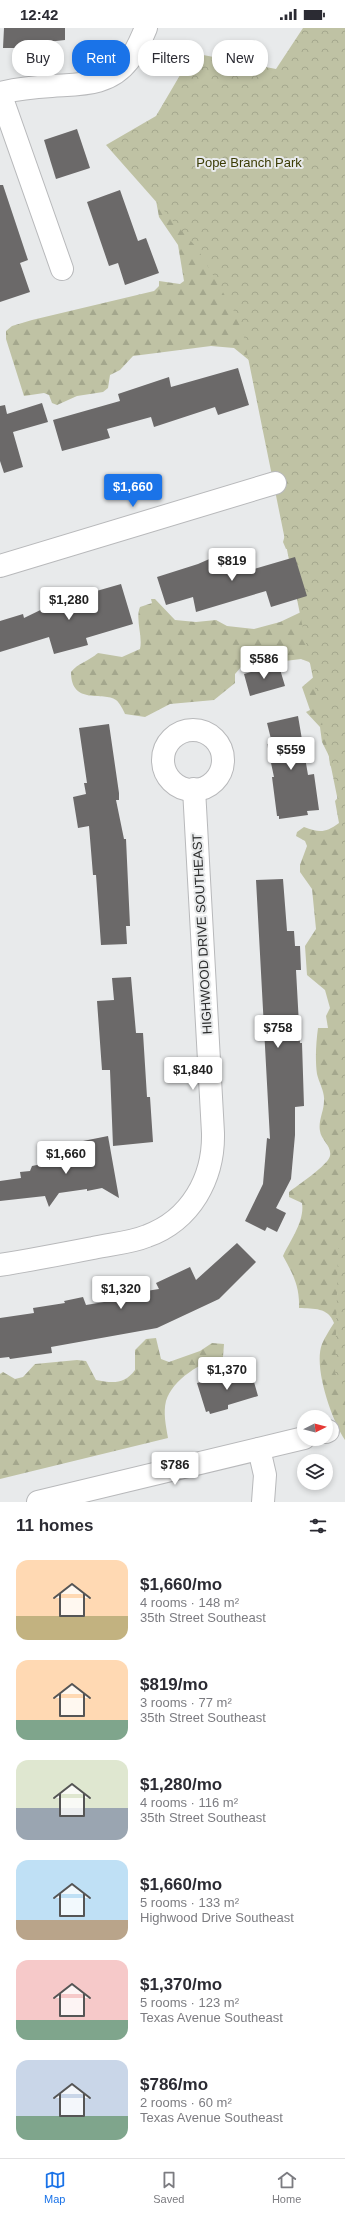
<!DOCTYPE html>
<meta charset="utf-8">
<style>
:root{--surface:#fff;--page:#f7f7f7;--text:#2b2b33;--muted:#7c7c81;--line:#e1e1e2;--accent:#1a73e8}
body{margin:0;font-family:Arial,sans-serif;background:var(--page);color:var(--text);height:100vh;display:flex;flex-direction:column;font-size:15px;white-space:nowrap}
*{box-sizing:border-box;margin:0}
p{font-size:13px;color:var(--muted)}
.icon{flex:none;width:22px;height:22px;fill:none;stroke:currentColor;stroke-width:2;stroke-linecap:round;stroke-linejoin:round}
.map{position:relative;height:1474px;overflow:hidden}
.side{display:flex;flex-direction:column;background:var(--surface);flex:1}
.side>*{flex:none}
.banner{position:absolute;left:12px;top:12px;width:321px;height:36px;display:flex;gap:8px}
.needle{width:26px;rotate:84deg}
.controls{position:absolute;left:297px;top:1382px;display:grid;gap:8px}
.controls a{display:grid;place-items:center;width:36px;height:36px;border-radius:50%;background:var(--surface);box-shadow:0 2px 6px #0003;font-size:20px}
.price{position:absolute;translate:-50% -34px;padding:0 9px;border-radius:4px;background:#fff;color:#222;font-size:13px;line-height:26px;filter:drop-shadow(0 1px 2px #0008)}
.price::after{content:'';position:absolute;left:50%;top:24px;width:12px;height:9px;margin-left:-6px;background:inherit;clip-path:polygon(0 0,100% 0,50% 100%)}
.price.current{background:var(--accent);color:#fff}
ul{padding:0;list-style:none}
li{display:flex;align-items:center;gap:12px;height:100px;padding:0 16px}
li span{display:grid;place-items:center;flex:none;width:112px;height:80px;border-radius:12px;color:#555}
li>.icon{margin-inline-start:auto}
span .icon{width:48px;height:48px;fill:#fffc;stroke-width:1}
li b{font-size:17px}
h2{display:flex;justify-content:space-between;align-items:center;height:48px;padding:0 16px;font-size:17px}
.chip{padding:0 14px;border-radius:16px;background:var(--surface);box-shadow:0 2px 6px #0003;font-size:14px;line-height:36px}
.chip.current{background:var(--accent);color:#fff}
.status{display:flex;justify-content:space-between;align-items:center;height:28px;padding:0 20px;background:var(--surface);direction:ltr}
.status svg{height:11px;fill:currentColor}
.dock{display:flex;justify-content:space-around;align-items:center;height:56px;border-top:1px solid var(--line);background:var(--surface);font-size:11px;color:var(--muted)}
.dock a{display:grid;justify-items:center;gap:2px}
.dock .current{color:var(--accent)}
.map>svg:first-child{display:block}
.forest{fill:url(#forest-firs)}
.park{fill:url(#park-crowns)}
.building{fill:#6b6969}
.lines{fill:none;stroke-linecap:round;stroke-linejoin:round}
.minor-casing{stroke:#b8b9bb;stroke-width:24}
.minor{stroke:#fff;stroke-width:22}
.labels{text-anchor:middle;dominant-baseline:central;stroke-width:4;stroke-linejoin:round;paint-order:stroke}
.park-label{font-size:13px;fill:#3b3c05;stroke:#e8eaeb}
.street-label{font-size:13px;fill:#2a2b2b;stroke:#e8eaeb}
</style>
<div class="status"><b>12:42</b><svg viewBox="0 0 49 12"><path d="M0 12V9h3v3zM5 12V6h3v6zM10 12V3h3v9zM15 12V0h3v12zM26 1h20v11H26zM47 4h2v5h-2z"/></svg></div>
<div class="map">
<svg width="345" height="1474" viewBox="0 0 345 1474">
<defs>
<pattern id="forest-firs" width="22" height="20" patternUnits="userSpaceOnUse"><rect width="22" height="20" fill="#bfc2a4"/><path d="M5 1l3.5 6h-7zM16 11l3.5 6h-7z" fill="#a4a78d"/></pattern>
<pattern id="park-crowns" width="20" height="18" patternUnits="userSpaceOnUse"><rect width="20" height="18" fill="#bfc2a4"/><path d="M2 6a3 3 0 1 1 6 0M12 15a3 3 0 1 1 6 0" fill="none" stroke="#a4a78d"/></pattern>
</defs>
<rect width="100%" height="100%" fill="#e8eaeb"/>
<g class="forest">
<path d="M345,0V1412C332,1393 313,1339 322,1316C325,1309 330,1301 334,1295C328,1279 314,1281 299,1280C300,1259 293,1246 283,1228C290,1213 305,1193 302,1175L289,1169V1164C297,1158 328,1137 330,1128C332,1118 321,1112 320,1103C318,1093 324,1083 324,1073C325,1064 319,1055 317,1046C315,1032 316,1015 318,1000H328L326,988L330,980L325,962L307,947L305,918L316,901L312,861L300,844V837L307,818L305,813L296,808L297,804L304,799C320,805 325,805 339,795L335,773L343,764L341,754L330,737L329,728L322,714L320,699L306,684L310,682L302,659L316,647V642L309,634L301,631L285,633L274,630L242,638L235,646V655L214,672L170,676L145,689L125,686C123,682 120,675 116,672C104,663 71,678 71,644C78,635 89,633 98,625L122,629L140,621C143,608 135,591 140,579L152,575L151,571H155L175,592L196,594L216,592L227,598L254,601L280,594L318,576L299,520L286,521L283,514L285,507L250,333L234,320L211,318L133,328L120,342L110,347L108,360L103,364L77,368L57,377L52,375L49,367L44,365L24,368L6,311V303L12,298L32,292L154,263L159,258V253L180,256L184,253L178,217L159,189L155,167L274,44Z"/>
<path d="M156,1310L161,1331L169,1334L200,1323L212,1315L224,1316L223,1329C201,1334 173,1351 166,1373C163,1385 166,1398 168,1410L0,1451V1346L3,1344L15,1351L23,1349L35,1336L77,1332L86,1333L96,1352C112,1355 124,1357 135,1342V1322L146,1311Z"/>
</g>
<polygon class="park" points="303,0 345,0 345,1360 335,1345 340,1141 342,793 241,295 197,220 106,117 156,88 193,25 276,41"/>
<g class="building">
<polygon points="4,0 65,0 65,12 20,17 20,20 3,20"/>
<polygon points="77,101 90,140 56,151 44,112"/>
<polygon points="0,157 3,157 28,232 20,235 30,264 0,274"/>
<polygon points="120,162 138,213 146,210 159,245 125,257 118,235 109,238 87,174"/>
<polygon points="238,340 249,377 218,387 215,379 154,399 151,389 107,401 110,410 62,423 53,392 120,373 118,366 169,349 171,359"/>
<polygon points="42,375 48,394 13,404 23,439 4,445 0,433 0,378 5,377 7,386"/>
<polygon points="241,521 247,543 295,529 307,568 271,579 266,563 196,584 193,569 166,577 157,549 198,536 223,525"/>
<polygon points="121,556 133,596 86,610 88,617 54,626 49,609 0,624 0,593 23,586 24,590 57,574 87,569 86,566"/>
<polygon points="279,638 285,658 250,668 244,646 268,639 269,641"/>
<polygon points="298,688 308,747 314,746 319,782 307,783 308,787 279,791 279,788 277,788 272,749 274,749 267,716 272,715 267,695"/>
<polygon points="109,696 119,765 119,772 116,772 124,811 126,811 130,898 126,898 127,916 101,917 96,847 93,847 89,798 78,800 73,769 86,766 84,755 87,755 79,700"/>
<polygon points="283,851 287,903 294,903 295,918 300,918 301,942 296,942 300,1015 302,1015 304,1078 295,1079 295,1107 291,1151 276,1180 286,1185 277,1204 267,1199 265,1203 245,1193 263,1156 267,1110 270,1111 256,852"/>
<polygon points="131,949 136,1005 143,1005 147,1069 150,1069 153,1114 113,1118 110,1042 102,1042 97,973 114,972 112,950"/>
<polygon points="108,1108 119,1170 102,1160 87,1163 87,1161 59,1165 49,1179 45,1168 0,1173 0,1153 21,1150 20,1144 30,1143 32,1138 81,1128 78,1114"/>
<polygon points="237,1215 256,1234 219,1271 157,1300 51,1319 52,1325 10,1331 9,1329 0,1330 0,1290 34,1285 33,1280 65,1275 64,1273 83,1269 86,1277 122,1271 121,1267 159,1261 156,1255 190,1239 196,1252"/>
<polygon points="250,1340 258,1368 228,1377 228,1381 210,1386 209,1383 206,1384 197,1355"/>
</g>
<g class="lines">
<defs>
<g id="minor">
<polyline points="0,65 62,241"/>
<path d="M0,65C17,61 34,59 52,58C81,56 109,58 129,32C137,23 141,11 146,0"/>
<polyline points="0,538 275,455"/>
<circle cx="193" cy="732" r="30"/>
<path d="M0,1237C31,1232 62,1226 93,1220C111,1216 130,1215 147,1208C191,1192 214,1150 213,1105L194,761"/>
<polyline points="326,1404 328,1403"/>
<polyline points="259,1421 265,1447 263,1474"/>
<polyline points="38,1474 304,1410"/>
</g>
</defs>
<use href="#minor" class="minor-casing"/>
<use href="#minor" class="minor"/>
</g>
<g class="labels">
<g class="park-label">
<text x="249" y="134">Pope Branch Park</text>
</g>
<g class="street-label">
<text transform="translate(202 906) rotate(-93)">HIGHWOOD DRIVE SOUTHEAST</text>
</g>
</g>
</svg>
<div class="controls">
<a><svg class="needle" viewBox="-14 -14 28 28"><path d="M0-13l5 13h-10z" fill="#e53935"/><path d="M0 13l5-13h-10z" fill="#7c7c81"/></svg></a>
<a><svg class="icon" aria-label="layers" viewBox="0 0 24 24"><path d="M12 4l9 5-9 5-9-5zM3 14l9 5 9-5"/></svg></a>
</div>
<b class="price current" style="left:133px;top:480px">$1,660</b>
<b class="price" style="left:232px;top:554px">$819</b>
<b class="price" style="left:69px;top:593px">$1,280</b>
<b class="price" style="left:264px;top:652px">$586</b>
<b class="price" style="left:291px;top:743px">$559</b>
<b class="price" style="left:278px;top:1021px">$758</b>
<b class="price" style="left:193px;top:1063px">$1,840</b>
<b class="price" style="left:66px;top:1147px">$1,660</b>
<b class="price" style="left:121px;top:1282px">$1,320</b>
<b class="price" style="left:227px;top:1363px">$1,370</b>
<b class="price" style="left:175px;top:1458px">$786</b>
<div class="banner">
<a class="chip">Buy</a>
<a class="chip current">Rent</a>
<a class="chip">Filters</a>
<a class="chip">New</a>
</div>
</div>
<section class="side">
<h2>11 homes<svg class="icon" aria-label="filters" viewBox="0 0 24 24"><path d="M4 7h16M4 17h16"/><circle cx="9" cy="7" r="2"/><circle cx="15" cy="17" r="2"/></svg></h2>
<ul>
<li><span style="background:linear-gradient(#ffd9b3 70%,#c2b280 0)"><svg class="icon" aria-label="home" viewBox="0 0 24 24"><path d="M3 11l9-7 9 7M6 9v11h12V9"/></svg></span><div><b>$1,660/mo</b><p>4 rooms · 148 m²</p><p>35th Street Southeast</p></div></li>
<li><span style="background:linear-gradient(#ffd9b3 75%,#7fa58c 0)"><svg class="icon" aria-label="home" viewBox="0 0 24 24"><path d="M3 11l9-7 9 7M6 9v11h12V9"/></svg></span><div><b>$819/mo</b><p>3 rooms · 77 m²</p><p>35th Street Southeast</p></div></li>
<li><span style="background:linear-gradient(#dfe7d0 60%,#9aa5b1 0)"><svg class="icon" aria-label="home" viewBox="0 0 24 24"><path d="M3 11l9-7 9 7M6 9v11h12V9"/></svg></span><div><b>$1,280/mo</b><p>4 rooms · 116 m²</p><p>35th Street Southeast</p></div></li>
<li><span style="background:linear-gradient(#bfe0f5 75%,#b9a48a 0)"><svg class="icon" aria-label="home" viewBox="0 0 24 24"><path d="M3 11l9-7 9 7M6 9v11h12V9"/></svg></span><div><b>$1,660/mo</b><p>5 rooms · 133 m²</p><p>Highwood Drive Southeast</p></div></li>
<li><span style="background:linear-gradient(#f6c9c9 75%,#7fa58c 0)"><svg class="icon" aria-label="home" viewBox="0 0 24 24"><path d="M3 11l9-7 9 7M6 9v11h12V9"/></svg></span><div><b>$1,370/mo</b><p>5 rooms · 123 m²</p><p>Texas Avenue Southeast</p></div></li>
<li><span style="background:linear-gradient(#c9d6e8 70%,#7fa58c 0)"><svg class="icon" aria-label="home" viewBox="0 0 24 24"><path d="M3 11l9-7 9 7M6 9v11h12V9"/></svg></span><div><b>$786/mo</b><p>2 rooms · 60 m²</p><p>Texas Avenue Southeast</p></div></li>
</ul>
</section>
<nav class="dock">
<a class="current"><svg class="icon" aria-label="map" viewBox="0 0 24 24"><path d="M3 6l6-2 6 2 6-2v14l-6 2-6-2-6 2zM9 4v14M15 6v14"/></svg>Map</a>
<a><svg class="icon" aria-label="saved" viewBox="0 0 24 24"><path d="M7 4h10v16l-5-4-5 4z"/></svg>Saved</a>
<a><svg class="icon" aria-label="home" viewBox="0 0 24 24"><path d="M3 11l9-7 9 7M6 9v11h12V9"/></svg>Home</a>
</nav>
